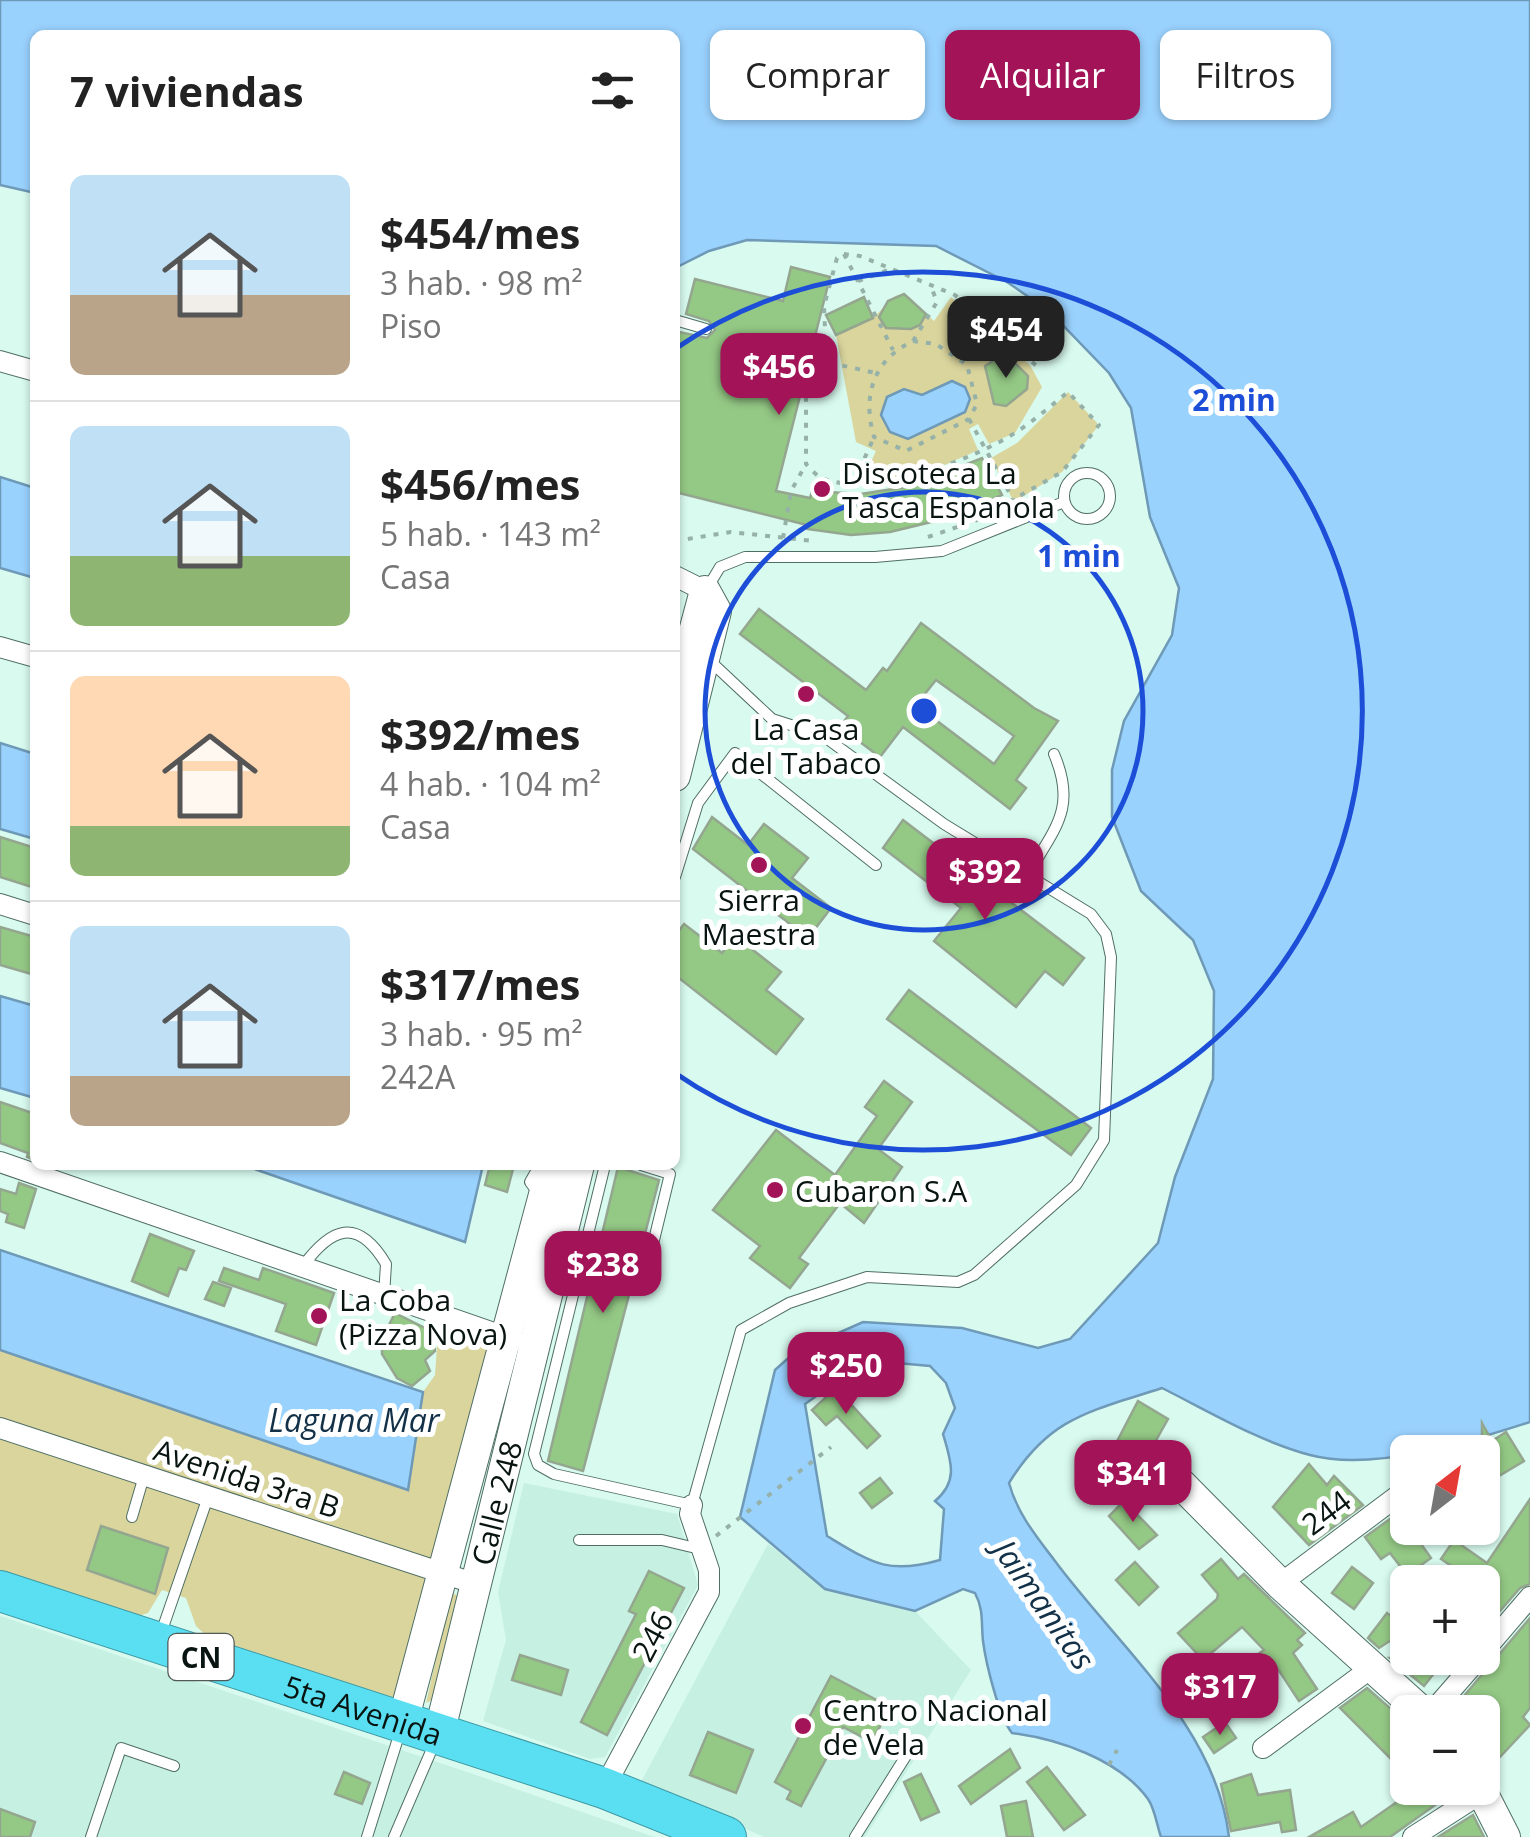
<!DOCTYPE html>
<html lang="es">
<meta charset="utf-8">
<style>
:root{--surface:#fff;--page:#f2f2f2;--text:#222;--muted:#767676;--line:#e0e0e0;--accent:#a31358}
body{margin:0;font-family:"Open Sans",sans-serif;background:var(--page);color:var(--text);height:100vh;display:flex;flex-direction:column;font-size:38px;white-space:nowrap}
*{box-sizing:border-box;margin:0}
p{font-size:32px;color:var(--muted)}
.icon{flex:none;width:55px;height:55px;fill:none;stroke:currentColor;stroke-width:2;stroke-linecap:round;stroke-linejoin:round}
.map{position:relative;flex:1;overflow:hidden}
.panel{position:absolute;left:30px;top:30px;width:650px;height:1140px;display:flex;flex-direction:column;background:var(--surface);border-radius:15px;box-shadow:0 2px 8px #0004}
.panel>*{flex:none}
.banner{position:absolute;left:710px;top:30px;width:670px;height:90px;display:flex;gap:20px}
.needle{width:65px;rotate:31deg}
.tools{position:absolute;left:1390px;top:1435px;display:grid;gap:20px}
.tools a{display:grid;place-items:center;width:110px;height:110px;border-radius:15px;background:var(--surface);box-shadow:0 2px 8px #0004;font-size:50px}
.price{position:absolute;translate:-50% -85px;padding:0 22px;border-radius:20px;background:var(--accent);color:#fff;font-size:32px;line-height:65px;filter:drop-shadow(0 2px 5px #0008)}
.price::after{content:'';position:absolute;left:50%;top:60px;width:30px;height:22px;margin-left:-15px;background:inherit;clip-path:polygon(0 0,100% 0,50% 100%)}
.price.current{background:#222;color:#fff}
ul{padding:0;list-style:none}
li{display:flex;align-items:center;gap:30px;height:250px;padding:0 40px}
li+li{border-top:2px solid var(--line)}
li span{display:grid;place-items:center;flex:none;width:280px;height:200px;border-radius:15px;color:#555}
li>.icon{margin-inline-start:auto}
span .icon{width:120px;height:120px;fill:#fffc;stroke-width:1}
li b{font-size:42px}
h2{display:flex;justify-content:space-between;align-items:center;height:120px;padding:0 40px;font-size:42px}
.tag{padding:0 35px;border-radius:15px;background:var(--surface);box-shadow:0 2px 8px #0004;font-size:35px;line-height:90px}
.tag.current{background:var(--accent);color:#fff}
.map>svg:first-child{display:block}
.built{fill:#c5f0e2}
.green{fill:#dad59d}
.water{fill:#9ad2fe;stroke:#6e99b7;stroke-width:2.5;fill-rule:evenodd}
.building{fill:#94c885;stroke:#94a68f;stroke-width:2.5;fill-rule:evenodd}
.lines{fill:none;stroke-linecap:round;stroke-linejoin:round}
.lane-casing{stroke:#506e64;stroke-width:12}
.street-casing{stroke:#506e64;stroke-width:22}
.secondary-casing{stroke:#506e64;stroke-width:32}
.highway-casing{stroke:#3d98a3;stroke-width:42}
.path{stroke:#96b1a8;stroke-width:4;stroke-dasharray:5 8;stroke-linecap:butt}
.lane{stroke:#fff;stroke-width:10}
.street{stroke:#fff;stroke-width:20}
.secondary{stroke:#fff;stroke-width:30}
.highway{stroke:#5adff2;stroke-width:40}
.ring{fill:none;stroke:#1d4ed8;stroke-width:5}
.poi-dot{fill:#a31358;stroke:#fff;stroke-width:4}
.labels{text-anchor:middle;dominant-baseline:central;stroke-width:10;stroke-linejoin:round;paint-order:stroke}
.shield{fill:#fff;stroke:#525a58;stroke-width:2.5}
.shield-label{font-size:28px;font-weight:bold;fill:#081411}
.poi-label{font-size:30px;fill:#081411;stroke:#fff;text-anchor:start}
.street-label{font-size:30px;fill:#081411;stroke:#fff}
.water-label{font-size:32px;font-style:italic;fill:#123148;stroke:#fff}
.centre{fill:#1d4ed8;stroke:#fff;stroke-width:5}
.ring-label{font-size:30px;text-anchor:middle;font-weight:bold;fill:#1d4ed8;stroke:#fff;stroke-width:10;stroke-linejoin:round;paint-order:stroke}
</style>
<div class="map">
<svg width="1530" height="1837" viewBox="0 0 1530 1837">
<rect width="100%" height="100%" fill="#d8faef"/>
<g class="built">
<polygon points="524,1483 677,1514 698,1585 605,1757 590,1759 483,1721 506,1640 498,1592"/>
<polygon points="768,1544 825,1589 915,1611 971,1670 865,1837 764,1837 641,1782"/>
<polygon points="0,1616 476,1775 654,1837 0,1837"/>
</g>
<g class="green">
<path d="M904,294L934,321L951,297L1030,365L1042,387L1015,433L989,444L978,424L969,429L978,450C943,466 904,486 865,475L876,451L856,442L836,335L873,318L895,296Z"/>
<polygon points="1068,392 1099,425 1062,472 1014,502 991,458 1017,443"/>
<polygon points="439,1319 500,1341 398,1705 212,1641 196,1626 186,1598 162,1590 148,1613 131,1618 0,1574 0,1350 408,1489 423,1392 435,1375"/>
<polygon points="451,1592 458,1596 434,1699 426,1703"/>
</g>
<g class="water">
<path d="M0,0H1530V1422C1468,1442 1374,1472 1310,1455C1258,1441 1210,1412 1162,1388C1092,1411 1050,1416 1009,1483C1017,1513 1036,1536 1055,1561C1118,1646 1216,1727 1229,1837H1161C1157,1826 1155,1809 1148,1799C1119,1759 1058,1739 1012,1733C999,1717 986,1664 983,1641C981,1623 984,1610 975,1593L963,1589L915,1611L825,1589L740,1517L775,1370L795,1352L863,1322L962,1328L1038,1348L1070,1339L1158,1243L1175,1177L1213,1079L1214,991L1193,940L1141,891L1112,817V770L1124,721L1172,635L1179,588L1150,517L1131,408L1109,373L1049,311L1007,282L936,246L747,240L709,251L675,268V35H35V193L0,185ZM886,1362L930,1366L946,1383L955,1408L943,1434C951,1461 959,1481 935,1501L944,1509L940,1560C888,1575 872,1563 827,1536L805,1404L849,1373Z"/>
<polygon points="952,381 965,387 970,399 965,412 908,439 890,432 881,415 887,397 904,389 922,395"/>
<polygon points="0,477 35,488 35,578 0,568"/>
<polygon points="0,743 35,754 35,839 0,829"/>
<polygon points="0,996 35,1006 35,1098 0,1088"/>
<polygon points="243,1165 483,1165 465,1242"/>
<polygon points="0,1250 423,1392 408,1490 0,1350"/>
</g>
<g class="building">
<polygon points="791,267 830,277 776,491 810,498 812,491 861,494 912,486 982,458 1002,495 952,517 890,532 851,535 807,529 807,525 675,492 675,331 707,338 715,330 709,321 686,314 695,279 783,301"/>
<polygon points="904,294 926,314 920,325 911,329 886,328 879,317 888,301"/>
<polygon points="864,297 873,318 836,335 826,315"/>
<polygon points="997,358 1011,359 1028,376 1027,389 1006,406 994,404 985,366"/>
<path d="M759,609L866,690L883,668L887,671L921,623L1034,708L1058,721L1016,780L1026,788L1010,809L903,727L880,757L840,727L848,716L740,634ZM936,680L1014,736L994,764L916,705Z"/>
<polygon points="712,817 748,845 764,824 808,858 792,878 831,908 808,938 693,849"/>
<polygon points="903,820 1084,958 1063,985 1045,971 1016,1007 934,941 961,908 883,848"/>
<polygon points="0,837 35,848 35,888 0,877"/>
<polygon points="684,924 722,953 735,936 781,972 766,990 803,1019 776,1054 675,975 675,936"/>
<polygon points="0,927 35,937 35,975 0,965"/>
<polygon points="909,990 1091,1128 1071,1155 887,1019"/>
<polygon points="884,1081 912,1102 878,1149 902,1167 864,1223 840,1203 799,1258 808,1264 790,1288 750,1258 760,1246 713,1210 776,1130 835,1175 877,1116 865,1107"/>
<polygon points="0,1102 35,1114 35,1160 27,1157 28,1153 0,1143"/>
<polygon points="490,1165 514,1165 507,1192 485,1185"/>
<polygon points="618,1167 659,1180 583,1471 548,1461"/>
<polygon points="19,1183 36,1189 24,1228 6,1222 8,1214 0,1211 0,1189 16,1194"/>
<polygon points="150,1234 194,1251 186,1270 179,1268 168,1296 132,1281"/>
<polygon points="224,1268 259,1280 263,1268 334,1293 316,1345 276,1331 286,1304 219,1281"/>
<polygon points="213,1282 231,1288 224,1306 205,1299"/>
<polygon points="395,1313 433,1332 435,1351 425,1360 430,1371 412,1386 397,1378 382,1354 382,1339"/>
<polygon points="836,1388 880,1436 867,1448 837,1416 826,1425 812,1410"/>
<polygon points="1138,1401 1168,1419 1154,1444 1165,1450 1151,1474 1112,1451"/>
<polygon points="1482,1423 1492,1441 1506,1432 1524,1461 1482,1486"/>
<polygon points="1309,1464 1327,1485 1334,1476 1363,1505 1309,1545 1273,1507"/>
<polygon points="880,1478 892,1493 872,1508 860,1493"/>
<polygon points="1530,1499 1530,1584 1520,1588 1487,1626 1482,1622 1482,1582 1475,1582 1441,1559 1454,1540 1487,1563"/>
<polygon points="1124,1501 1157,1535 1139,1549 1109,1516"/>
<polygon points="1408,1506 1408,1528 1432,1528 1416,1537 1431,1558 1407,1575 1390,1553 1381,1559 1365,1537"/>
<polygon points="101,1526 168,1548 155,1594 87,1570"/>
<polygon points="1221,1559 1238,1579 1244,1574 1305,1633 1297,1640 1302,1645 1293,1653 1317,1689 1299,1701 1276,1666 1271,1670 1258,1654 1264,1650 1242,1627 1203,1660 1178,1633 1217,1599 1218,1594 1202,1575"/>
<polygon points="1135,1562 1158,1587 1139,1605 1116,1580"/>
<polygon points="1352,1567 1373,1583 1354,1609 1332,1593"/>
<polygon points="649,1571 684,1588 607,1735 581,1722 636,1614 629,1611"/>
<polygon points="1387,1613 1408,1629 1379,1648 1368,1638"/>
<polygon points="1530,1618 1530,1708 1523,1717 1530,1725 1499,1758 1482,1742 1482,1712 1453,1709"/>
<polygon points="520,1655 568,1670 561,1695 512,1680"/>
<polygon points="1390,1658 1446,1658 1424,1686"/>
<polygon points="831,1676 890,1707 872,1742 843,1727 801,1806 787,1799 791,1791 775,1782"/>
<polygon points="1215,1680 1225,1694 1202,1711 1192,1696"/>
<polygon points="1367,1688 1408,1724 1408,1776 1340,1708"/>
<polygon points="1225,1722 1236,1738 1214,1753 1203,1737"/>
<polygon points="708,1732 753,1750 736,1793 690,1775"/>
<polygon points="1010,1749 1020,1768 971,1804 959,1786"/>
<polygon points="1047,1767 1085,1815 1064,1830 1027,1782"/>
<polygon points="344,1772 370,1783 362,1804 335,1794"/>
<polygon points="921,1774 939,1812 921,1820 904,1782"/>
<polygon points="1251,1774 1258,1795 1290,1790 1296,1830 1282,1832 1280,1822 1231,1831 1221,1784"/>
<polygon points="1417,1788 1459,1788 1390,1837 1309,1837 1353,1812 1361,1827"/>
<polygon points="1026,1801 1033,1837 1007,1837 1001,1806"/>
<polygon points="0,1809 35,1822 30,1837 0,1837"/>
<polygon points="1473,1815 1484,1837 1438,1837"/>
</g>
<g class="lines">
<defs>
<g id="lane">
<polyline points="675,320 706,329"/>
<circle cx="1087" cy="496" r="23"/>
<polyline points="708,587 720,567 745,557 875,557 942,551 1064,502"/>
<path d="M1028,874C1055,828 1077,808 1054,754"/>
<polyline points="675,877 698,803 735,753 876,865"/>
<polyline points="605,1165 534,1454 538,1465 554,1474 692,1505 741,1330 789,1303 867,1277 958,1282 974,1275 1076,1185 1104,1140 1111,957 1106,934 1091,914 944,824 822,735 772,719 709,660"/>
<polyline points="641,1165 670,1174 653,1244"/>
<polyline points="538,1193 530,1182 538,1168 545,1167"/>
<path d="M303,1266C331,1228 357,1216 386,1264L384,1296"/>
<polyline points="132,1517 144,1476"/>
<polyline points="579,1540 662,1540 700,1549"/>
<polyline points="161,1633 208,1497"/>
<polyline points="91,1837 121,1748 174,1766"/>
<polyline points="367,1837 400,1732"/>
<polyline points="394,1837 435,1742"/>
<polyline points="855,1837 914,1743"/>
</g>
<g id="street">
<polyline points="0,361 35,371"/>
<polyline points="675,576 705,591"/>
<polyline points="0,647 35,657"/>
<polyline points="0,904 35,915"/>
<polyline points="0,1162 514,1340"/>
<polyline points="0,1428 476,1584"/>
<polyline points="1280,1584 1408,1488"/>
<polyline points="1482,1653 1530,1597"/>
<polyline points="1432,1712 1479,1658"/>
<polyline points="1263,1748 1374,1666"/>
<polyline points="604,1788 709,1592 709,1570 690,1514 692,1505"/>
<polyline points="1413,1837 1483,1792"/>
</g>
<g id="secondary">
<polyline points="675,703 705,591 716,611 675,776"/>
<polyline points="1176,1479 1280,1584 1422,1712"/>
<polyline points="403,1721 552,1165"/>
<path id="s1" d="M439,1734L579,1165"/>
<polyline points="1480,1788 1505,1837"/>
</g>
<g id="highway">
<path id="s2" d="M0,1591L604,1788L726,1837"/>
</g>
</defs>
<use href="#lane" class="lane-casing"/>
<use href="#street" class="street-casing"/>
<use href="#secondary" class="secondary-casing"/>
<use href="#highway" class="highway-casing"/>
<g class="path">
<polyline points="844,254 893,350"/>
<polyline points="858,281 891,269"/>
<path d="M913,341L936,344L967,365L977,404L969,419L906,451L874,437C862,396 873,360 913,341Z"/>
<polyline points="913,341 937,302 930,284"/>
<polyline points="817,360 876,373"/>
<polyline points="969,419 1015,503"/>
<polyline points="854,482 874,437"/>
<path d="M975,521L1062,472L1099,425L1068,392C1052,405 1036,419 1018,431C976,459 874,497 824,479C817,477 811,469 806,464V399L825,330L824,306L837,258L843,254L860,256L955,295L1039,368"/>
<polyline points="928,537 966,524"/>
<polyline points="783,538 791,491 806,464"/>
<polyline points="675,541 731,532 814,541"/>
<polyline points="716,1536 831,1447"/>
<polyline points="1109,1765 1117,1750"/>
</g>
<use href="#lane" class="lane"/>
<use href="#street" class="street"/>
<use href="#secondary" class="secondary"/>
<use href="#highway" class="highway"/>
</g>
<g class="ring">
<circle cx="924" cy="711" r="219"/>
<path d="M675 349A439 439 0 1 1 675 1073"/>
</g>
<g class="poi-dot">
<circle cx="822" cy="489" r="10"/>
<circle cx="806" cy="694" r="10"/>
<circle cx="759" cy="865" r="10"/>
<circle cx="775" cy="1190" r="10"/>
<circle cx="319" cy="1316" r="10"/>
<circle cx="803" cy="1726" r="10"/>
</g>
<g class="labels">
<rect class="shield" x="168.5" y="1634" width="65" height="46" rx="8"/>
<g class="shield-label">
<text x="201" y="1657">CN</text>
</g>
<g class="poi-label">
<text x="842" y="472">Discoteca La<tspan x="842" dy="34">Tasca Espanola</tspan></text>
<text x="806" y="728" text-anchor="middle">La Casa<tspan x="806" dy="34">del Tabaco</tspan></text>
<text x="759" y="899" text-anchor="middle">Sierra<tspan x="759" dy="34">Maestra</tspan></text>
<text x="795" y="1190">Cubaron S.A</text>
<text x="339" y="1299">La Coba<tspan x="339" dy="34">(Pizza Nova)</tspan></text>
<text x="823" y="1709">Centro Nacional<tspan x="823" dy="34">de Vela</tspan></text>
</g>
<g class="street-label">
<text transform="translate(247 1478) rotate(18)">Avenida 3ra B</text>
<text stroke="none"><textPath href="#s1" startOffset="238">Calle 248</textPath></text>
<text transform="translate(1326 1512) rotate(-37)">244</text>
<text transform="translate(652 1636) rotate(-62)">246</text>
<text stroke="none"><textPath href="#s2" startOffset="382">5ta Avenida</textPath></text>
</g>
<g class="water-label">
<text x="354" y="1419">Laguna Mar</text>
<text transform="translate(1045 1604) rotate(55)">Jaimanitas</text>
</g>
</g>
<circle cx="924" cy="711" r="15" class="centre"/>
<g class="ring-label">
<text x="1234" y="411">2 min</text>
<text x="1079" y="567">1 min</text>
</g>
</svg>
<div class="tools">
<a><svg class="needle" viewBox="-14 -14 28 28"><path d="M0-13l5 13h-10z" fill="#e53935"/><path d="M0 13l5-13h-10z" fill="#767676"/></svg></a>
<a>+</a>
<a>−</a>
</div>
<b class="price current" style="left:1006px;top:381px">$454</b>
<b class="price" style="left:779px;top:418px">$456</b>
<b class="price" style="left:985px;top:923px">$392</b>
<b class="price" style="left:603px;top:1316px">$238</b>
<b class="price" style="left:846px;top:1417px">$250</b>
<b class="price" style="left:1133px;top:1525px">$341</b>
<b class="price" style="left:1220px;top:1738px">$317</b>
<div class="banner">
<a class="tag">Comprar</a>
<a class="tag current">Alquilar</a>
<a class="tag">Filtros</a>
</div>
<section class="panel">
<h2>7 viviendas<svg class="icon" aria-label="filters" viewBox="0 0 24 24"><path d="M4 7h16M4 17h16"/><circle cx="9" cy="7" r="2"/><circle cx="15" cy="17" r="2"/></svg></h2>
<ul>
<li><span style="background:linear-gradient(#bfe0f5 60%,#b9a48a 0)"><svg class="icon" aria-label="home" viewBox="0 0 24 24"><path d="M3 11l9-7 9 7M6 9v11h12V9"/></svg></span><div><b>$454/mes</b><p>3 hab. · 98 m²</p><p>Piso</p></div></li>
<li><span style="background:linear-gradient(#bfe0f5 65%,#8fb573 0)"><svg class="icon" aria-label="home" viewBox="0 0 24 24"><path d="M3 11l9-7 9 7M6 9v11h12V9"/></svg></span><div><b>$456/mes</b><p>5 hab. · 143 m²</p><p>Casa</p></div></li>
<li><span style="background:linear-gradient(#ffd9b3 75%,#8fb573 0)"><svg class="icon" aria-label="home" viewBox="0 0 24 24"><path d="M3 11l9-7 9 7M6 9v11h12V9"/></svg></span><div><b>$392/mes</b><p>4 hab. · 104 m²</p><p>Casa</p></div></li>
<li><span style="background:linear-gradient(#bfe0f5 75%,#b9a48a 0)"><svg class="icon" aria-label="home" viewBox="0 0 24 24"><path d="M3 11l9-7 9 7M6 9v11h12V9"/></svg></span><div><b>$317/mes</b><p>3 hab. · 95 m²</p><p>242A</p></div></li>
</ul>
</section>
</div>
